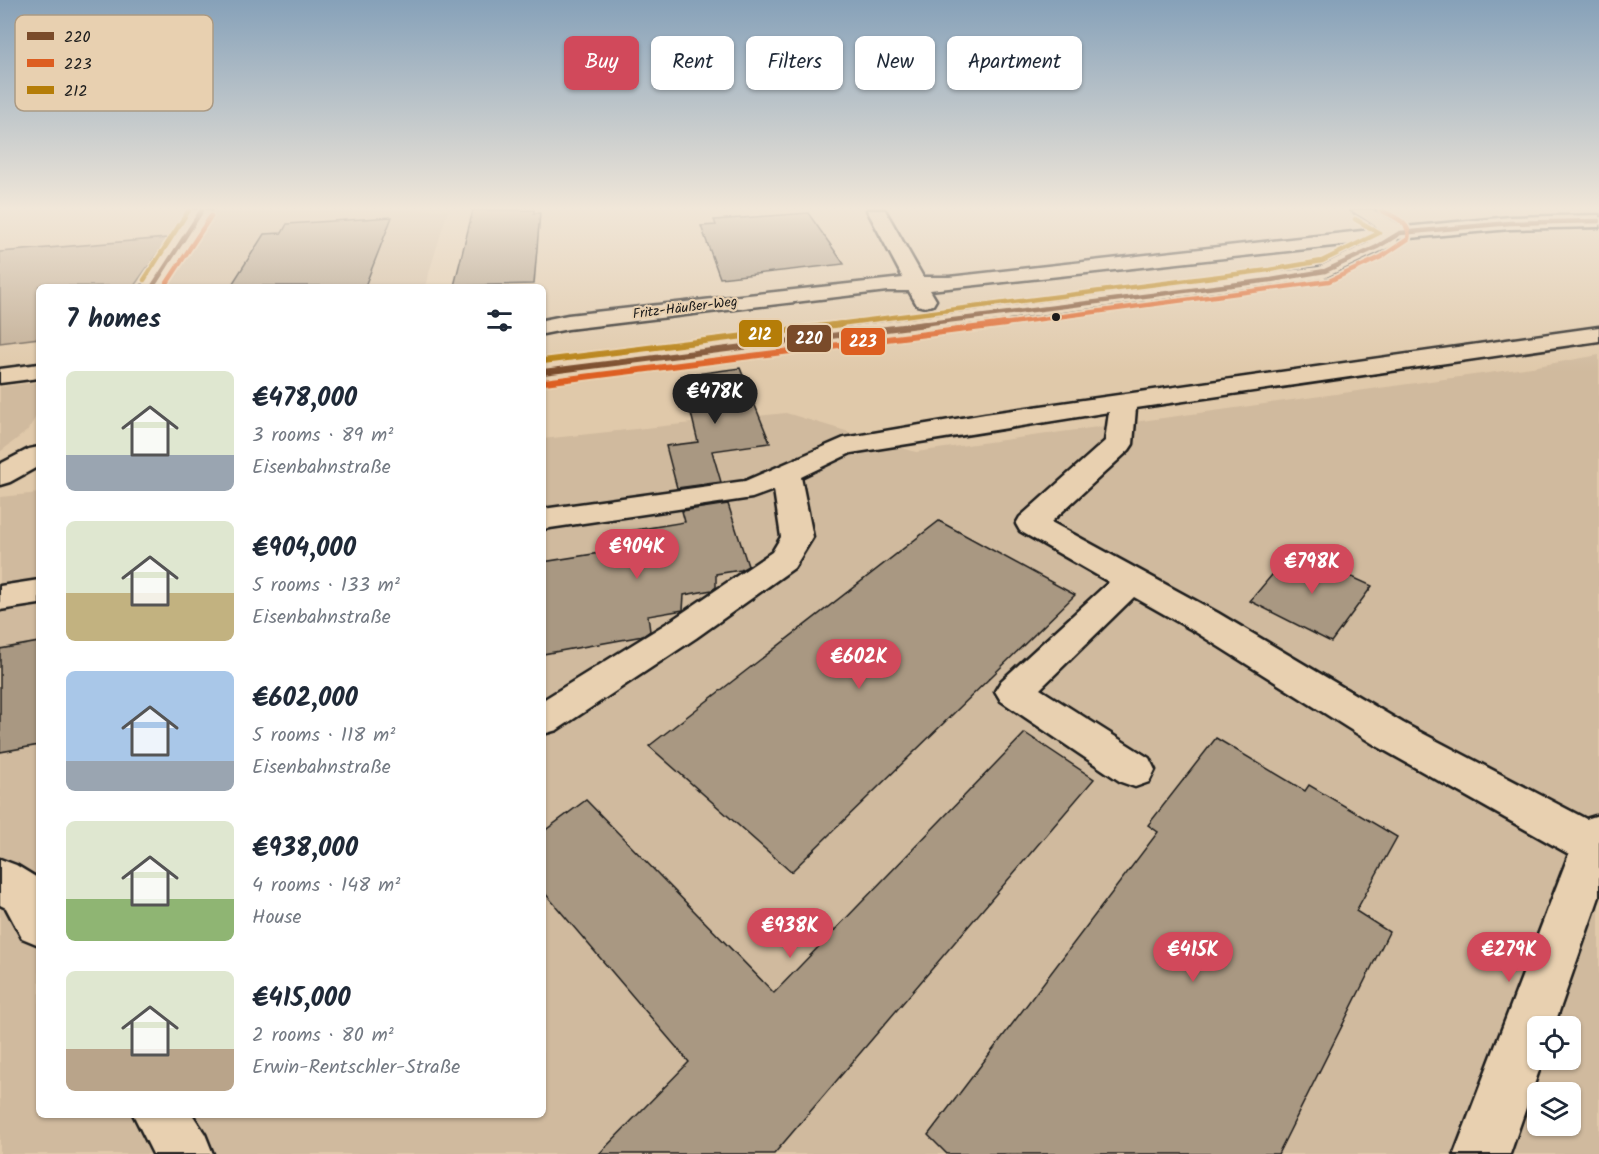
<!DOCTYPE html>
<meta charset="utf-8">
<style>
:root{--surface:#fff;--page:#f2f2f3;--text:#1f2937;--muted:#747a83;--accent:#d1495b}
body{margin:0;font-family:Kalam,sans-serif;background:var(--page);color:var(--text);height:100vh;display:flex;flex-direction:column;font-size:22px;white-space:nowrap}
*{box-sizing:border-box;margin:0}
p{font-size:20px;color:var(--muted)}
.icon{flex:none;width:33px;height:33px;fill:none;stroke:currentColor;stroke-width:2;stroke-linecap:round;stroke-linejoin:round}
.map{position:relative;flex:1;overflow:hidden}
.panel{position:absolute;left:36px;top:284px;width:510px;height:834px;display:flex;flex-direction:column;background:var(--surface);border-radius:9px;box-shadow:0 2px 4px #0004}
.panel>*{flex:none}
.banner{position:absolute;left:564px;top:36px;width:570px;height:54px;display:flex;gap:12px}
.buttons{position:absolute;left:1527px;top:1016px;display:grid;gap:12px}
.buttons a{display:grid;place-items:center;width:54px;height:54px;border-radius:9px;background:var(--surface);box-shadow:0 2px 4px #0004;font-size:30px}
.price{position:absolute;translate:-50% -51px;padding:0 14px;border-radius:21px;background:var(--accent);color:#fff;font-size:20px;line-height:39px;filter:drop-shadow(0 2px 3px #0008)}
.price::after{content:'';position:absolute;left:50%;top:36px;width:18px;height:14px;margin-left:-9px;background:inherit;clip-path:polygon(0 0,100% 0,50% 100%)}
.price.active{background:#222;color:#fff}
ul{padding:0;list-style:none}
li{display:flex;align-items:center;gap:18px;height:150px;padding:0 30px}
li span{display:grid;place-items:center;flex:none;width:168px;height:120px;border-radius:9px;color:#555}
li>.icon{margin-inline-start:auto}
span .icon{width:72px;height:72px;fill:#fffc;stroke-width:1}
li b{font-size:26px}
h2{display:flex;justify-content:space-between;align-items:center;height:72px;padding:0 30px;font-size:26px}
.tag{padding:0 21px;border-radius:9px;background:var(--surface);box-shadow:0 2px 4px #0004;font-size:21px;line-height:54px}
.tag.active{background:var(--accent);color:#fff}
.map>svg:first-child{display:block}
.built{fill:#d0ba9e;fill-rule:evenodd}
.green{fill:#c0ac93;stroke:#6e6458;stroke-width:1.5}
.building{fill:#a99882;stroke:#1c1c1c;stroke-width:1.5}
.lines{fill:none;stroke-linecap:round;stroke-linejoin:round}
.minor-casing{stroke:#1c1c1c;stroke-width:5}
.minor{fill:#e8d0b0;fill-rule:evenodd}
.bus-1-far1-casing{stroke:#e8d0b0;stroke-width:8}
.bus-1-casing{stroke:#e8d0b0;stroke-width:10}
.bus-2-far1-casing{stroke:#e8d0b0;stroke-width:8}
.bus-2-casing{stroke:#e8d0b0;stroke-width:10}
.bus-3-far1-casing{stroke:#e8d0b0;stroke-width:8}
.bus-3-casing{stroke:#e8d0b0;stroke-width:10}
.bus-1-far1{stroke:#7a4b2a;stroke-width:4.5}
.bus-1{stroke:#7a4b2a;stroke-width:6}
.bus-2-far1{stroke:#dd5e21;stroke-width:4.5}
.bus-2{stroke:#dd5e21;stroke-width:6}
.bus-3-far1{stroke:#b57d08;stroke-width:4.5}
.bus-3{stroke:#b57d08;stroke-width:6}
.bus-dot{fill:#1c1c1c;stroke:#e8d0b0;stroke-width:2}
.labels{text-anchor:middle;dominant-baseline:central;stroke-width:4.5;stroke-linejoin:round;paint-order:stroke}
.far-street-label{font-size:14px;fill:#1c1c1c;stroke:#e8d0b0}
.key{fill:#e8d0b0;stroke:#ab9a84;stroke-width:1.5}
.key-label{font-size:16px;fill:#1c1c1c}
.line-badge{stroke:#e8d0b0;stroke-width:2}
.badge-label{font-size:16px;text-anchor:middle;font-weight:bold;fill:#fff}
</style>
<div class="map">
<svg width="1599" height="1154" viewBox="0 0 1599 1154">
<rect width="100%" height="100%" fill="#e0c9aa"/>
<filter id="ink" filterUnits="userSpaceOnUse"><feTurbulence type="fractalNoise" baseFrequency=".0167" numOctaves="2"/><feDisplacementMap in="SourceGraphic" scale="12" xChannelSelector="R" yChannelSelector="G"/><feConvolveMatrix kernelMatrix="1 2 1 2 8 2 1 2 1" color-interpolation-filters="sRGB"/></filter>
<g filter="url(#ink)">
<g class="built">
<polygon points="214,210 448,210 425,286 166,286"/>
<path d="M1599,355V1154H0V497L39,493V1114H543V439L786,413L916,452L1532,367ZM1538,1026H1570V1059H1538ZM1538,1092H1570V1125H1538Z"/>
<polygon points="39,382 39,412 27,431 0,452 0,387"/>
</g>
<polygon class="green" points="168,238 134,286 39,286 39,338 0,343 0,252"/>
<g class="building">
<polygon points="473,210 534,210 534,213 540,213 534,284 454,286"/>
<polygon points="808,213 844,264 720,278 701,226 716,225 714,220"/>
<polygon points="392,217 365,286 231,286 264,234 282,233 287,224"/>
<polygon points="740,368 770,443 712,451 721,482 677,488 666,446 698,442 682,376"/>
<polygon points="728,504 748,566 741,570 716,574 716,587 712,590 684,595 683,610 648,616 650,631 643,636 543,654 543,562 631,548 630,531 685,522 682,511"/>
<polygon points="939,521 1075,595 791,872 649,746"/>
<polygon points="1293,550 1372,586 1331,642 1250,601"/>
<polygon points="39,642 39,745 0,752 0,649"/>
<polygon points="1025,733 1094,779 774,1154 599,1154 689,1062 543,891 543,832 586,800 774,993"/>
<polygon points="1216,738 1305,791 1309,785 1397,837 1356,911 1389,932 1278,1154 947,1154 928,1135 1158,832 1148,825"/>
</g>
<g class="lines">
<defs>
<g id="minor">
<polygon points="193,210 211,210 163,286 143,286"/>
<polygon points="867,210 885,210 923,277 949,277 1380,229 1351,210 1373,210 1404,227 1510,217 1599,215 1599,227 1510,229 1398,239 1396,244 1324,278 543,379 543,365 1319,267 1370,242 930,290 936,300 933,305 925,307 917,305 909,291 887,291 568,329 543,334 543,320 568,315 903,278"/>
<polygon points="1599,327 1599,341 1136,408 1133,444 1129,450 1051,522 1218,613 1403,723 1586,819 1599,815 1599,897 1554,1026 1538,1026 1538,1059 1543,1059 1510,1154 1454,1154 1569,854 1375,745 1194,631 1134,597 1040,689 1149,758 1155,770 1149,782 1135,787 1121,782 1001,701 995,691 1001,681 1109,582 1020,531 1016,524 1020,517 1105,441 1109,412 851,453 801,477 813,537 794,568 696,638 557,730 543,734 543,700 672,620 772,552 781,537 774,490 752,498 543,529 543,509 745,481 844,438 985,414"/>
<polygon points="39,364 39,378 0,383 0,369"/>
<polygon points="39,447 39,466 10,482 0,485 0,464 29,449"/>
<polygon points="39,580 39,604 0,610 0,586"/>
<polygon points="0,859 16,865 39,879 39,945 22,938 6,908 0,905"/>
<polygon points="133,1114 192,1114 205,1134 213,1154 153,1154"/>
</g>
</defs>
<use href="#minor" class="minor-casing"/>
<use href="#minor" class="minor"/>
<defs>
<g id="bus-1-far1">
<polyline points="153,286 202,210"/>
<polyline points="914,325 1271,280 1325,271 1377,247 1400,233 1510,223 1599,221"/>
</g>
<polyline id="bus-1" points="543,372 926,324"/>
<g id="bus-2-far1">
<polyline points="165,286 211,216"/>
<path d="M995,325L1329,281L1381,257L1408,239C1412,222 1393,217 1381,210"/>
</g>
<polyline id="bus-2" points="544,382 1006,324"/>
<g id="bus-3-far1">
<polyline points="144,280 189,210"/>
<polyline points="830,325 1269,270 1322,261 1379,233 1355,219"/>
</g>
<polyline id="bus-3" points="543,361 842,324"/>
</defs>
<use href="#bus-1-far1" class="bus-1-far1-casing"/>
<use href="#bus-1" class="bus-1-casing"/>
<use href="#bus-2-far1" class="bus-2-far1-casing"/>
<use href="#bus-2" class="bus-2-casing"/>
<use href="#bus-3-far1" class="bus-3-far1-casing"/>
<use href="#bus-3" class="bus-3-casing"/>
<use href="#bus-1-far1" class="bus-1-far1"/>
<use href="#bus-1" class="bus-1"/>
<use href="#bus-2-far1" class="bus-2-far1"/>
<use href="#bus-2" class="bus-2"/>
<use href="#bus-3-far1" class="bus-3-far1"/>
<use href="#bus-3" class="bus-3"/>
</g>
</g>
<linearGradient id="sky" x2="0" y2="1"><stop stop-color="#86a1b9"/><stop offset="0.56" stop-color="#f1e7d9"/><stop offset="1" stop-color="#f1e7d9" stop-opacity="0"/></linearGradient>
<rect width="1599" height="372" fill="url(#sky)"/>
<circle class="bus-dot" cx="1056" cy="317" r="5"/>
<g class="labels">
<g class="far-street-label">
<text transform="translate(685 308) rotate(-7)">Fritz-Häußer-Weg</text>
</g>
</g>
<rect x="15" y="15" width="198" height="96" rx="9" class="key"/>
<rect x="27" y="32" width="27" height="8" fill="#7a4b2a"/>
<rect x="27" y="59" width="27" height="8" fill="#dd5e21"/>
<rect x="27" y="86" width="27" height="8" fill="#b57d08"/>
<g class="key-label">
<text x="64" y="42">220</text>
<text x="64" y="69">223</text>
<text x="64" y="96">212</text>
</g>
<g class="line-badge">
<rect x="738" y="319" width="45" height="29" rx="6" fill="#b57d08"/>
<rect x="786" y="324" width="46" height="29" rx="6" fill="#7a4b2a"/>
<rect x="840" y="327" width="46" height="29" rx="6" fill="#dd5e21"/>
</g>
<g class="badge-label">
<text x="760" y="340">212</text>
<text x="809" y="344">220</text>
<text x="863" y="347">223</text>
</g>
</svg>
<div class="buttons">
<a><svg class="icon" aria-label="locate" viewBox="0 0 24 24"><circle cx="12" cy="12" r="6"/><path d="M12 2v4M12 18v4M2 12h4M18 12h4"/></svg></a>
<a><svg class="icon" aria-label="layers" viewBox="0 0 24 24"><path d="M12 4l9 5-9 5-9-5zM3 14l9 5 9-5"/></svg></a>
</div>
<b class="price active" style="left:715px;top:425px">€478K</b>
<b class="price" style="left:637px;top:580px">€904K</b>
<b class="price" style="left:1312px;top:595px">€798K</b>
<b class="price" style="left:859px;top:690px">€602K</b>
<b class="price" style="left:790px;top:959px">€938K</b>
<b class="price" style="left:1193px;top:983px">€415K</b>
<b class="price" style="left:1509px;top:983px">€279K</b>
<div class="banner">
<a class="tag active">Buy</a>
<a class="tag">Rent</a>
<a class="tag">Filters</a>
<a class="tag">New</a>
<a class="tag">Apartment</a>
</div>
<section class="panel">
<h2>7 homes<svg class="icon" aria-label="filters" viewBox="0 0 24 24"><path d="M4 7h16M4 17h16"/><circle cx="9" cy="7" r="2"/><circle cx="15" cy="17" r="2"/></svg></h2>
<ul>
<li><span style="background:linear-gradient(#dfe7d0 70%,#9aa5b1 0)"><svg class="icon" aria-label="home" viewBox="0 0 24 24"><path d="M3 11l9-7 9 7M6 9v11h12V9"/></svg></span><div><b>€478,000</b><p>3 rooms · 89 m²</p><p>Eisenbahnstraße</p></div></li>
<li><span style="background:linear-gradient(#dfe7d0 60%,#c2b280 0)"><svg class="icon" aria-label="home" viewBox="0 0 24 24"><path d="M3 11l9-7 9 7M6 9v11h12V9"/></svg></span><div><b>€904,000</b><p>5 rooms · 133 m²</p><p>Eisenbahnstraße</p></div></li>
<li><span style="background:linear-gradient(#a9c7e8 75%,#9aa5b1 0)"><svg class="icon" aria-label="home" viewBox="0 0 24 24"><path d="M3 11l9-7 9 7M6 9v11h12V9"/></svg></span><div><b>€602,000</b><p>5 rooms · 118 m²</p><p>Eisenbahnstraße</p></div></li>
<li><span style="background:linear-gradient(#dfe7d0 65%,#8fb573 0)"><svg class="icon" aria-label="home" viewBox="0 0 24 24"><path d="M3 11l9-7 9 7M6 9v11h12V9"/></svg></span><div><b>€938,000</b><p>4 rooms · 148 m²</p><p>House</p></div></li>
<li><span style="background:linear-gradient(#dfe7d0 65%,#b9a48a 0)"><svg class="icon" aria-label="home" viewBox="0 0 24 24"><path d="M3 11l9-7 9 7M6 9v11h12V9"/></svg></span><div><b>€415,000</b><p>2 rooms · 80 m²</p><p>Erwin-Rentschler-Straße</p></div></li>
</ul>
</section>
</div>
